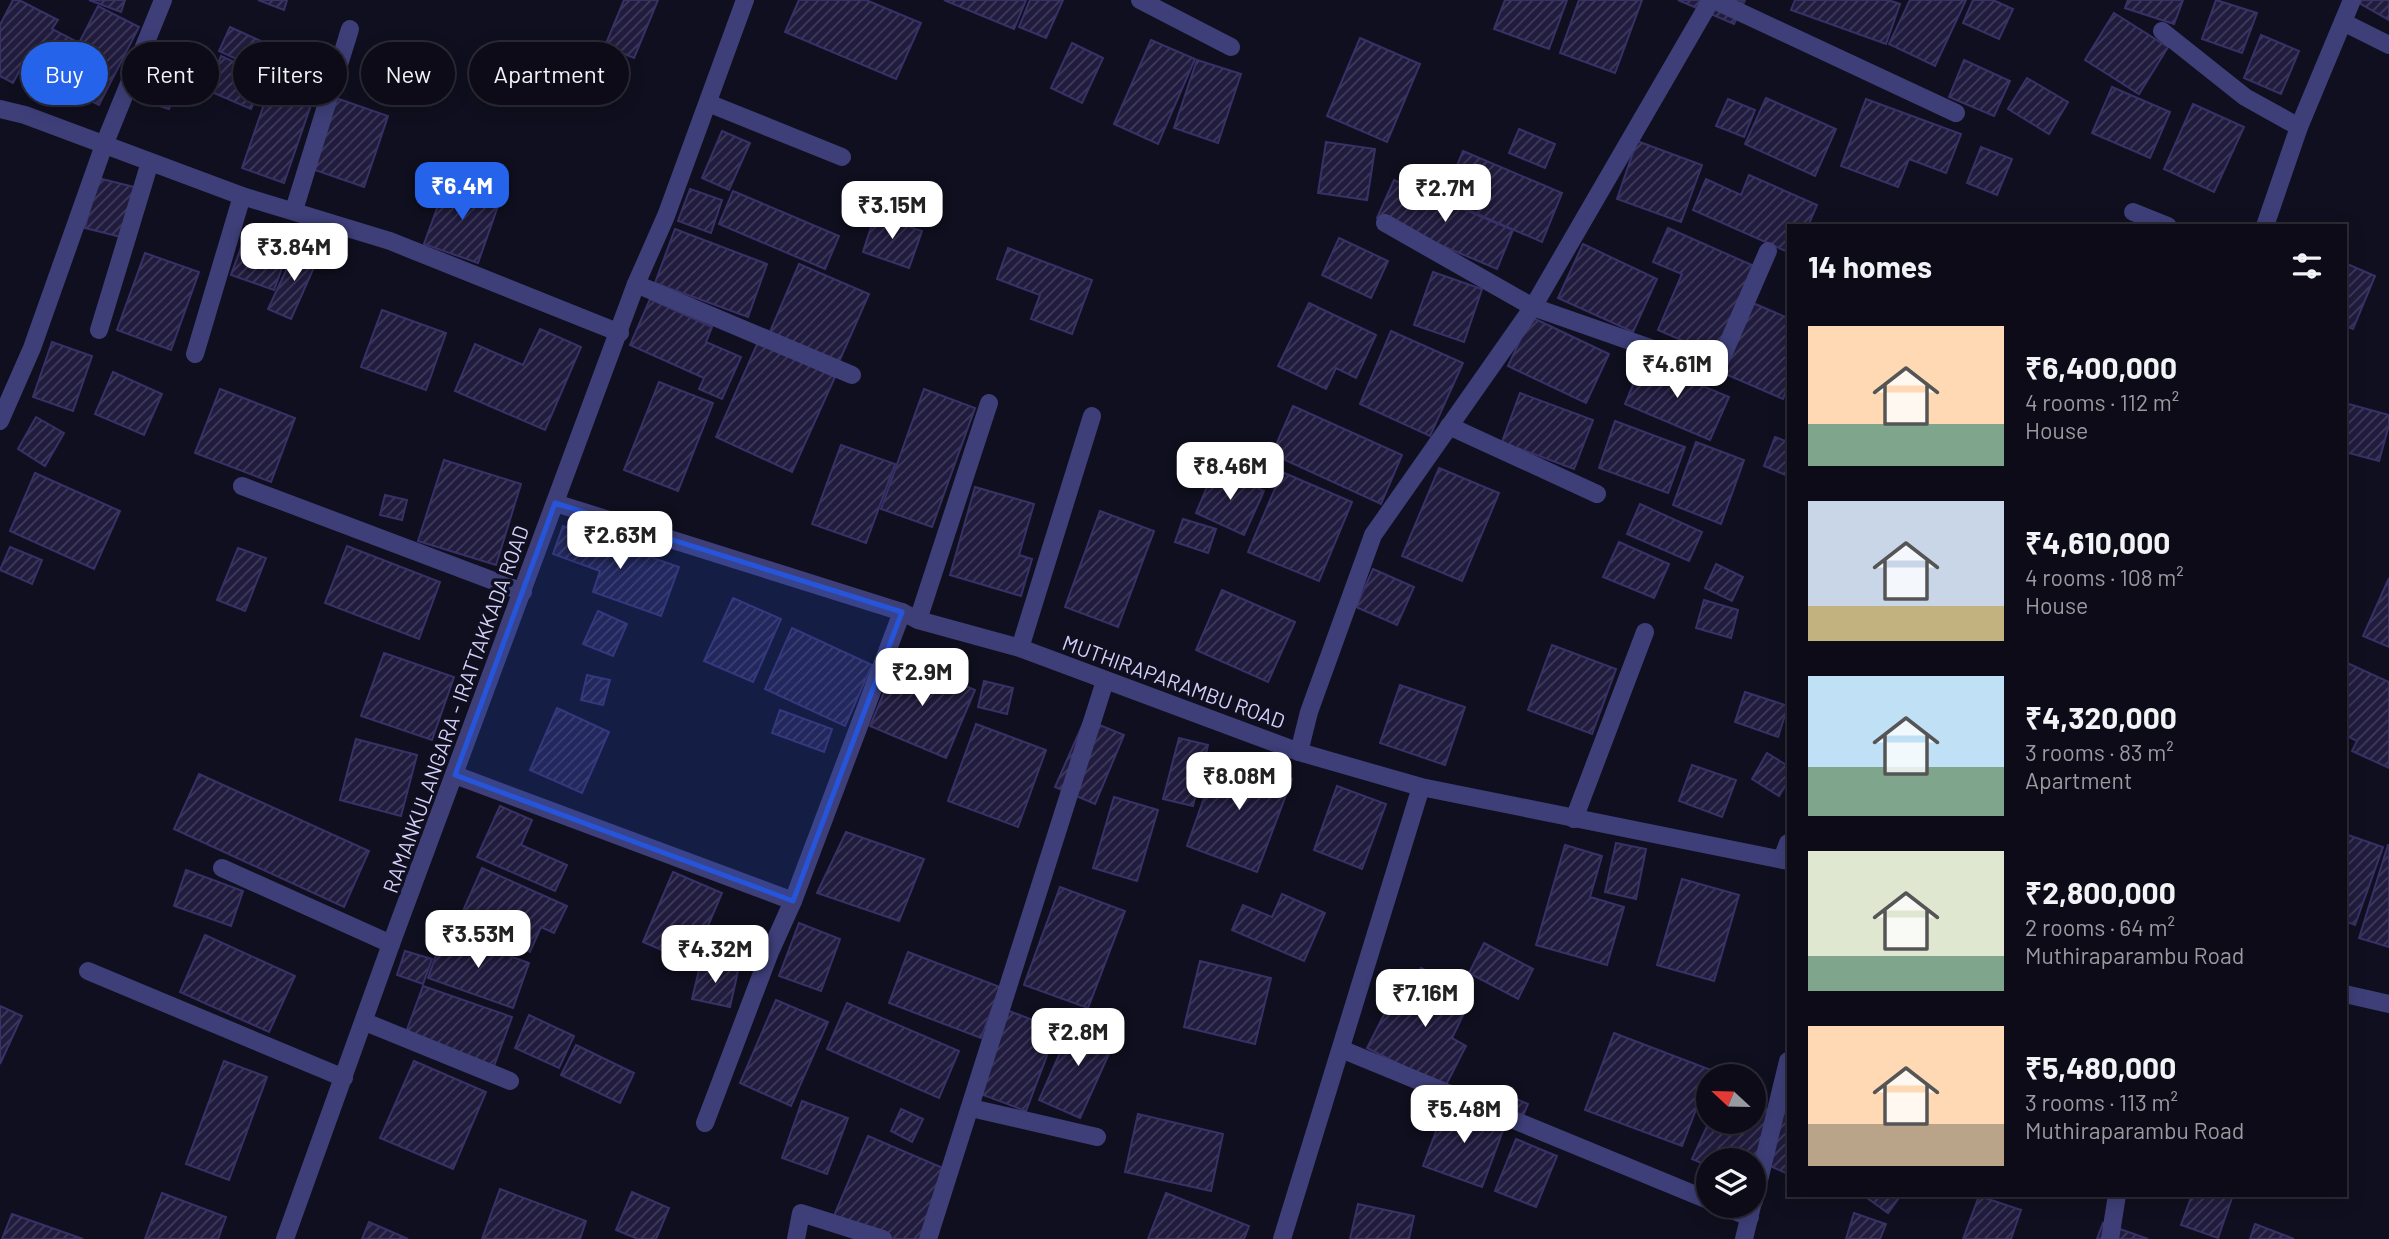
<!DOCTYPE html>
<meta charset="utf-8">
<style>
:root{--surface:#0c0b17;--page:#151420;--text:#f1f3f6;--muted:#9a9ba1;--line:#2c2b36;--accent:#2563eb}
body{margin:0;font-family:Barlow,sans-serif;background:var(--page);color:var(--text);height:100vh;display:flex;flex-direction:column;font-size:26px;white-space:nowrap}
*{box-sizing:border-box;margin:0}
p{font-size:23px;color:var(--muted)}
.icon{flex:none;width:38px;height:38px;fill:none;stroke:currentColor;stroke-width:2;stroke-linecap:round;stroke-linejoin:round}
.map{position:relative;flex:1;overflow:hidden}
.details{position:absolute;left:1787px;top:224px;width:560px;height:973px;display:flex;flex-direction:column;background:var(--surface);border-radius:0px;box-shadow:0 4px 18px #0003,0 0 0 2px var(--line)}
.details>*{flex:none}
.banner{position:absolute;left:21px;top:42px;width:665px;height:63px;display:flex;gap:14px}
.needle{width:46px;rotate:292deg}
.buttons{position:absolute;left:1696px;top:1064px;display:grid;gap:14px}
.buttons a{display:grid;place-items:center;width:70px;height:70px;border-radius:50%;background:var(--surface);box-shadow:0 4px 18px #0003,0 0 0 2px var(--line);font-size:35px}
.price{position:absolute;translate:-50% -60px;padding:0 16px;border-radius:14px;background:#fff;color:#222;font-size:23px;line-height:46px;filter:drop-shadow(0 2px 4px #0008)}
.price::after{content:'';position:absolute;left:50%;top:42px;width:21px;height:16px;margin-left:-10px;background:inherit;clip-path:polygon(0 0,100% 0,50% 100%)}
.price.active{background:var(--accent);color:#fff}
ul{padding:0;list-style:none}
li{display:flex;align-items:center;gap:21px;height:175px;padding:0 21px}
li span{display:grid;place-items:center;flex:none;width:196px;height:140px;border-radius:0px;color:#555}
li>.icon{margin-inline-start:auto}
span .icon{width:84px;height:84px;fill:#fffc;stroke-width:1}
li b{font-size:30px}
h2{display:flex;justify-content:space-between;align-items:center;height:84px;padding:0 21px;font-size:30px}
.tag{padding:0 24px;border-radius:32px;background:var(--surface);box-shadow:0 4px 18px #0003,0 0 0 2px var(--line);font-size:24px;line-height:63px}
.tag.active{background:var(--accent);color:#fff}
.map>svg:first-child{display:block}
.building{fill:url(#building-hatch);stroke:#383167;stroke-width:2}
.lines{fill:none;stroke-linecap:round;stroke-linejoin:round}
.minor{stroke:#3e3f79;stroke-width:18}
.marked{fill:#2655da;fill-opacity:0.2;stroke:#2655da;stroke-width:5;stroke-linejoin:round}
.labels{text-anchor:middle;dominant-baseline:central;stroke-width:7;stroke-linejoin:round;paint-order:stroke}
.street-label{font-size:21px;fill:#d3d1fa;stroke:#100f1f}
</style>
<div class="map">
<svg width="2389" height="1239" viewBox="0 0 2389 1239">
<defs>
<pattern id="building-hatch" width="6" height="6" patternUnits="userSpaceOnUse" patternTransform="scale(1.75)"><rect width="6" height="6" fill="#211c3e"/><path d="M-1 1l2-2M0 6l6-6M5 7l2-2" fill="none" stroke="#403c5b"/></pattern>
</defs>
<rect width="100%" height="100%" fill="#100f1f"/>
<g class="building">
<polygon points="13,0 19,0 58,20 52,29 79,43 98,6 139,27 99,105 22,66 13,83 0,76 0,25"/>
<polygon points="89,0 125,0 121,12"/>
<polygon points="258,0 287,0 284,10"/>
<polygon points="624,0 658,0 634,58 605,46"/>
<polygon points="799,0 866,0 921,23 896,79 785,32"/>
<polygon points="944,0 1026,0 1014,29"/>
<polygon points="1030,0 1063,0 1046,38 1019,27"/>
<polygon points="1505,0 1567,0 1549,49 1494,29"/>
<polygon points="1579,0 1642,0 1615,73 1560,53"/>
<polygon points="1678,0 1745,0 1734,24"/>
<polygon points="1795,0 1888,0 1900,4 1886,44 1791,10"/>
<polygon points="1910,0 1966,0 1935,66 1889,44"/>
<polygon points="1973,0 1993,0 2013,9 1999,39 1963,23"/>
<polygon points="2128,0 2183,0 2174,24 2125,8"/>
<polygon points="2216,0 2257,13 2242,53 2202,39"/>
<polygon points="2361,0 2389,0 2389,20 2359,3"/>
<polygon points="2114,13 2168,47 2139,94 2085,60"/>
<polygon points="230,27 276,48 265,72 219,51"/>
<polygon points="2261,35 2299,51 2281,94 2244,78"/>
<polygon points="1360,38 1420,64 1387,142 1327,116"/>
<polygon points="1151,40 1195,59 1158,144 1114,124"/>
<polygon points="1072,43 1103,58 1082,103 1051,88"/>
<polygon points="159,45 187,54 169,109 141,100"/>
<polygon points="221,56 265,76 251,109 207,90"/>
<polygon points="1197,60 1241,74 1218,143 1174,128"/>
<polygon points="1964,60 2010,81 1994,116 1949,97"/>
<polygon points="2027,78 2068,102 2049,134 2008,109"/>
<polygon points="271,84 313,99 284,183 242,168"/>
<polygon points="2112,87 2170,112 2150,158 2092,133"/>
<polygon points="336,98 388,116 364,187 312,169"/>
<polygon points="1766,98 1836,129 1815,176 1745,144"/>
<polygon points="1728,99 1755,110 1744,137 1716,126"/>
<polygon points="1866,99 1961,134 1946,173 1909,159 1898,187 1841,166"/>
<polygon points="2193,104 2244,127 2214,192 2164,169"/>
<polygon points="1519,129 1555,144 1545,168 1509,153"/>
<polygon points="722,131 750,143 729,190 702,178"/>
<polygon points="1637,141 1702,165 1681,222 1617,199"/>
<polygon points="1326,142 1375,149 1367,200 1318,193"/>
<polygon points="1981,147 2012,159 1997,195 1967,183"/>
<polygon points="1463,151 1562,193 1542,242 1443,199"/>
<polygon points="1749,175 1817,205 1808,226 1788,226 1788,252 1693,210 1706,179 1741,195"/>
<polygon points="98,178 134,187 121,237 85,228"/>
<polygon points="1394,180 1513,230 1497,269 1377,218"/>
<polygon points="447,181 500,200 478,263 424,244"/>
<polygon points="690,189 722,200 711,233 678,221"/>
<polygon points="733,191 839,236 825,269 719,224"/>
<polygon points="875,215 922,231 909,268 863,252"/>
<polygon points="248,228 291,243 274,290 231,275"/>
<polygon points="1668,228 1754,266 1715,355 1658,330 1682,274 1653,262"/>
<polygon points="675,229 767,264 748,317 655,283"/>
<polygon points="1339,238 1388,261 1371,298 1322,275"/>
<polygon points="1583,244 1657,279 1633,332 1558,298"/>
<polygon points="297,247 319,256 291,319 268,309"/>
<polygon points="1008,248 1092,280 1072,334 1031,319 1040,295 997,279"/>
<polygon points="145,253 199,272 171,350 117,330"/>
<polygon points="2345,263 2375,276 2353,329 2345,326"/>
<polygon points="799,264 869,294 838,364 769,334"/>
<polygon points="1433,272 1482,289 1464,342 1414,325"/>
<polygon points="650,299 712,327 706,342 741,357 722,399 699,389 704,378 630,345"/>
<polygon points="1309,303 1376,335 1356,378 1336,368 1326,389 1278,366"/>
<polygon points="1753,303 1788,318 1788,386 1783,399 1723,373"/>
<polygon points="382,310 446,333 426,390 361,367"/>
<polygon points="1531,317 1609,354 1586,403 1508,366"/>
<polygon points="540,329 581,347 545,430 455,391 475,344 523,365"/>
<polygon points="1391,331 1463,363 1430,436 1360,404"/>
<polygon points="52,342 92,356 73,411 33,397"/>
<polygon points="758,342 835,377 792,472 716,437"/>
<polygon points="1643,361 1729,397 1710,440 1625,404"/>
<polygon points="113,372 162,394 144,435 95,414"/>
<polygon points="659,382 713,403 678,491 624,470"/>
<polygon points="220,389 295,418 271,482 195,453"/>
<polygon points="924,389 975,408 932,527 881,509"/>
<polygon points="1520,393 1593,420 1574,469 1502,442"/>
<polygon points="2345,403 2389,415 2389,425 2379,461 2345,452"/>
<polygon points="1293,406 1402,455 1381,504 1272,454"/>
<polygon points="36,417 64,433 45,466 18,449"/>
<polygon points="1615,421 1685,447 1668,493 1599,468"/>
<polygon points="1775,437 1788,442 1788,476 1764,466"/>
<polygon points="1696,442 1744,460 1721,524 1673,505"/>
<polygon points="841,445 895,464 866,543 812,524"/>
<polygon points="444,460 521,484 496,565 418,541"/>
<polygon points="1215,468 1264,491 1244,535 1196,513"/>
<polygon points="1439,468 1499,493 1462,581 1402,556"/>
<polygon points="1282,472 1352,502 1319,581 1248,552"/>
<polygon points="35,473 120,511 94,569 10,531"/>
<polygon points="975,487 1034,504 1019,555 1032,559 1021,596 950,575"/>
<polygon points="385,495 407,500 402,520 380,515"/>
<polygon points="1640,504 1702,532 1689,561 1627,534"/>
<polygon points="1100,511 1154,531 1118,627 1065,607"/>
<polygon points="1183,519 1216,529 1208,553 1175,542"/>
<polygon points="563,526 679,567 661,616 593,592 600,571 553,554"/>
<polygon points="1619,542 1669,564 1654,598 1603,577"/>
<polygon points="347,546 440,582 419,639 325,603"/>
<polygon points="10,547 42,560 32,584 0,570"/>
<polygon points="238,548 266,558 245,611 217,600"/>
<polygon points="1716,564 1743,577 1732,601 1705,588"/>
<polygon points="1373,569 1414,587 1397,625 1356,607"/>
<polygon points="2389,578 2389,647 2363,636"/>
<polygon points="1222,590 1295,622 1268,682 1196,650"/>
<polygon points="733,598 781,619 753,682 704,661"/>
<polygon points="1704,600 1738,610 1731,638 1696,628"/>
<polygon points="598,611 627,624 613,656 583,644"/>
<polygon points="792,628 872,665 845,726 765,689"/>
<polygon points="1552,645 1616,669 1592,734 1528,710"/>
<polygon points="384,653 454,677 432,740 361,716"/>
<polygon points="899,657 975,690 946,758 870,726"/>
<polygon points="2345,662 2389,682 2389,768 2352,751 2357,741 2345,735"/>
<polygon points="587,675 610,680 603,705 581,700"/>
<polygon points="984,681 1013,688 1007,714 978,707"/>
<polygon points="1400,685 1465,707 1445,765 1380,743"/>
<polygon points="1745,692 1788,706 1778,737 1735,722"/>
<polygon points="557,708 609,732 582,793 530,770"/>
<polygon points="780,710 832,729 824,752 772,733"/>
<polygon points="1085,719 1124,735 1095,804 1055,787"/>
<polygon points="976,724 1046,750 1018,827 948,801"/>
<polygon points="1179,738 1208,745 1193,806 1163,799"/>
<polygon points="356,739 417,755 401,816 340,800"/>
<polygon points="1220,753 1292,779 1257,872 1187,846"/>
<polygon points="1767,753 1788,766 1788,781 1779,796 1752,779"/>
<polygon points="1692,765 1736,780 1722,817 1679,801"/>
<polygon points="199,774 369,851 344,907 174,829"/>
<polygon points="1337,786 1386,804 1362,869 1314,850"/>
<polygon points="1114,797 1158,810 1137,881 1093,868"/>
<polygon points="500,806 532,820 521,845 567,865 555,891 477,857"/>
<polygon points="846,832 924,859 899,921 817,893"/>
<polygon points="2345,834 2383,847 2355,925 2345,921"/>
<polygon points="1616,843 1646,849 1636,899 1605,892"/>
<polygon points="1565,845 1602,856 1590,897 1624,907 1607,965 1536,945"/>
<polygon points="2388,845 2389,845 2389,947 2359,938"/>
<polygon points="482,868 567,906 554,933 541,927 530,952 459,920"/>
<polygon points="186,870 243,891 231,926 174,906"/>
<polygon points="673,872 722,893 692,963 643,942"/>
<polygon points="1682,879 1739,895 1714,981 1657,965"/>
<polygon points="1060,887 1125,911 1088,1008 1024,985"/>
<polygon points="1282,894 1325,913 1304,961 1232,930 1243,905 1272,917"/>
<polygon points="799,923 840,939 821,991 779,976"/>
<polygon points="444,932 529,963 513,1008 428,978"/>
<polygon points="205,935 295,976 269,1032 180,992"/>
<polygon points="1484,943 1533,969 1518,999 1469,973"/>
<polygon points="405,951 432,959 423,984 397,975"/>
<polygon points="908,952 1000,987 981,1038 889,1003"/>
<polygon points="1200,961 1271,978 1255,1044 1184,1027"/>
<polygon points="701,962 738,971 730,1007 692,999"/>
<polygon points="1421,968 1473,995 1452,1038 1466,1046 1445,1087 1367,1048 1387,1009 1398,1014"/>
<polygon points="423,986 512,1017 494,1066 405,1035"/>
<polygon points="776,1000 828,1022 791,1106 740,1083"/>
<polygon points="847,1003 959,1051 939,1098 827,1049"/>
<polygon points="0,1006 22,1016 0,1064"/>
<polygon points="1001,1008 1057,1029 1026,1111 970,1090"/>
<polygon points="529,1015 574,1036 559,1068 515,1048"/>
<polygon points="1076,1017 1117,1036 1080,1118 1039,1100"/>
<polygon points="1614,1033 1711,1070 1682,1146 1585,1110"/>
<polygon points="576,1045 634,1073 620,1103 561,1075"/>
<polygon points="224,1061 267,1077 229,1180 186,1164"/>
<polygon points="414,1061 486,1092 453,1169 380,1138"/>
<polygon points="1493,1089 1528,1104 1520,1123 1486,1107"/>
<polygon points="802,1101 848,1118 827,1174 782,1158"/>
<polygon points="1447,1102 1505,1125 1482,1187 1423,1166"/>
<polygon points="1754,1104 1777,1114 1779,1109 1788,1113 1788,1174 1759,1161 1754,1173 1754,1160 1708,1160 1708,1166 1692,1159 1709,1122 1754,1122"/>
<polygon points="901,1109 923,1119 912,1142 891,1131"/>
<polygon points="1138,1114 1223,1134 1211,1191 1125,1172"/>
<polygon points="868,1136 950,1171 921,1239 881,1239 833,1218"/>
<polygon points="1516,1139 1557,1156 1536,1207 1495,1191"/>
<polygon points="500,1189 586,1221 580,1239 482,1239"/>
<polygon points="632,1192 669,1208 656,1239 638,1239 616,1230"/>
<polygon points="162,1193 226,1217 218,1239 145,1239"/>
<polygon points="1166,1193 1249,1226 1244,1239 1148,1239"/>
<polygon points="1863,1195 1901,1195 1888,1213"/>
<polygon points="2192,1195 2233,1195 2218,1238 2181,1225"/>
<polygon points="1979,1196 2021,1210 2011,1239 1963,1239"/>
<polygon points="1358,1204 1414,1216 1409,1239 1350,1239"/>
<polygon points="1854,1213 1886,1224 1880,1239 1846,1239"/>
<polygon points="12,1214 83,1239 2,1239"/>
<polygon points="369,1222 408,1239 362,1239"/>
<polygon points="2103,1223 2148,1239 2097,1239"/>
<polygon points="2255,1224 2294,1239 2250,1239"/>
</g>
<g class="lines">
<g class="minor">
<polyline points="1140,0 1231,47"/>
<polyline points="1714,0 1956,113"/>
<polyline points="2343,22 2389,45"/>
<polyline points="2162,31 2245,97 2299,127"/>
<polyline points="708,103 842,157"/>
<polyline points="0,109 25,115 242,196 390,241 620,333"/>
<polyline points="294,210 350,29"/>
<polyline points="2133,212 2168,226"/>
<polyline points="1385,223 1533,307 1716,371 1768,251"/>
<polyline points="2265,226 2299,127 2352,0"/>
<polyline points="636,284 852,375"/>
<polyline points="99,330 150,162"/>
<polyline points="195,354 242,196"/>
<polyline points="0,421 32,348 104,145 163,0"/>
<polyline points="1449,426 1597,494"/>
<polyline points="242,486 523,592"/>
<polyline points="555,503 902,612 918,620 1020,648 1299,752 1421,787 1788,861"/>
<polyline points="918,620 989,403"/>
<polyline points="1020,648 1092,416"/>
<polyline points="1299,752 1309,712 1373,535 1533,307 1711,0"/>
<polyline points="455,775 793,901"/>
<polyline points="1574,819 1645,632"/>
<polyline points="1782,859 1788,843"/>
<polyline points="222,868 391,944"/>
<polyline points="88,971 344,1078"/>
<polyline points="2345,994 2389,1004"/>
<polyline points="365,1022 510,1081"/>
<polyline points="1341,1049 1708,1200"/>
<polyline points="971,1108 1097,1137"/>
<polyline points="705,1123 770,952 793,901 902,612"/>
<polyline points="1754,1201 1788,1061"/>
<polyline points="1722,1206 1750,1217"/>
<polyline points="285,1239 391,944 636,284 666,216 745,0"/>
<polyline points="796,1239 801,1213 883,1239"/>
<polyline points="928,1239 1105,681"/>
<polyline points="1282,1239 1421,787"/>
<polyline points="1744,1239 1752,1206"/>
<polyline points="2110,1239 2117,1195"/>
</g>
</g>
<path class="marked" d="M555,503L902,612L793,901L455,775Z"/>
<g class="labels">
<g class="street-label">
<text transform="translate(1174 681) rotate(20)">MUTHIRAPARAMBU ROAD</text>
<text transform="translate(455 709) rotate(-70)">RAMANKULANGARA - IRATTAKKADA ROAD</text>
</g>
</g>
</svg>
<div class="buttons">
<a><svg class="needle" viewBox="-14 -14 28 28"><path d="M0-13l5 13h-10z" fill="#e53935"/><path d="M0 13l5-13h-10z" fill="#9a9ba1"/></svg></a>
<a><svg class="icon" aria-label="layers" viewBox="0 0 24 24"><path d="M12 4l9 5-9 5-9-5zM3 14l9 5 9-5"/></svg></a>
</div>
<b class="price active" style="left:462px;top:222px">₹6.4M</b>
<b class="price" style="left:1445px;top:224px">₹2.7M</b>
<b class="price" style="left:892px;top:241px">₹3.15M</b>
<b class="price" style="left:294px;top:283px">₹3.84M</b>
<b class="price" style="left:1677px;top:400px">₹4.61M</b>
<b class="price" style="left:1230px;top:502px">₹8.46M</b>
<b class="price" style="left:620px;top:571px">₹2.63M</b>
<b class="price" style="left:922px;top:708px">₹2.9M</b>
<b class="price" style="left:1239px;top:812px">₹8.08M</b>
<b class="price" style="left:478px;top:970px">₹3.53M</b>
<b class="price" style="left:715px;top:985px">₹4.32M</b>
<b class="price" style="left:1425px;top:1029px">₹7.16M</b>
<b class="price" style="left:1078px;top:1068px">₹2.8M</b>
<b class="price" style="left:1464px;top:1145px">₹5.48M</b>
<div class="banner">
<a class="tag active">Buy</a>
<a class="tag">Rent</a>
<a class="tag">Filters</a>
<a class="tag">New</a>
<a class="tag">Apartment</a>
</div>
<section class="details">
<h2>14 homes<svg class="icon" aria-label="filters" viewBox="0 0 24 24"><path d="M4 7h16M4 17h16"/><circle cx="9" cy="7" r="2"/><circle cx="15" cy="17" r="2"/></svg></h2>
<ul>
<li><span style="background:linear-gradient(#ffd9b3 70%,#7fa58c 0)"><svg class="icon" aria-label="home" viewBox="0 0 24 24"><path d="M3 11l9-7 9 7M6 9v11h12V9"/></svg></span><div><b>₹6,400,000</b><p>4 rooms · 112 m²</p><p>House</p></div></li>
<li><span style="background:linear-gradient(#c9d6e8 75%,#c2b280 0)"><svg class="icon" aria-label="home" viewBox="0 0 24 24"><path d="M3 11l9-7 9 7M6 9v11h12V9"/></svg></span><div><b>₹4,610,000</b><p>4 rooms · 108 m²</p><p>House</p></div></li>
<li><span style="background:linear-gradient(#bfe0f5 65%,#7fa58c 0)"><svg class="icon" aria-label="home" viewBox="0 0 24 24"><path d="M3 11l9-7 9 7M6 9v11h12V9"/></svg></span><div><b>₹4,320,000</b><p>3 rooms · 83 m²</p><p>Apartment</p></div></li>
<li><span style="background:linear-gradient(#dfe7d0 75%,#7fa58c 0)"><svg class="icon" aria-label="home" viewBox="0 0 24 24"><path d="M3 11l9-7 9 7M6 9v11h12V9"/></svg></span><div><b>₹2,800,000</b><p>2 rooms · 64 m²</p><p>Muthiraparambu Road</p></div></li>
<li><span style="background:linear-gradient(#ffd9b3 70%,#b9a48a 0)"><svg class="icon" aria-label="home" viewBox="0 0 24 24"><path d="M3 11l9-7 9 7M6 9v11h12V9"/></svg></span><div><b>₹5,480,000</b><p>3 rooms · 113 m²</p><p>Muthiraparambu Road</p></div></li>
</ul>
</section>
</div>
